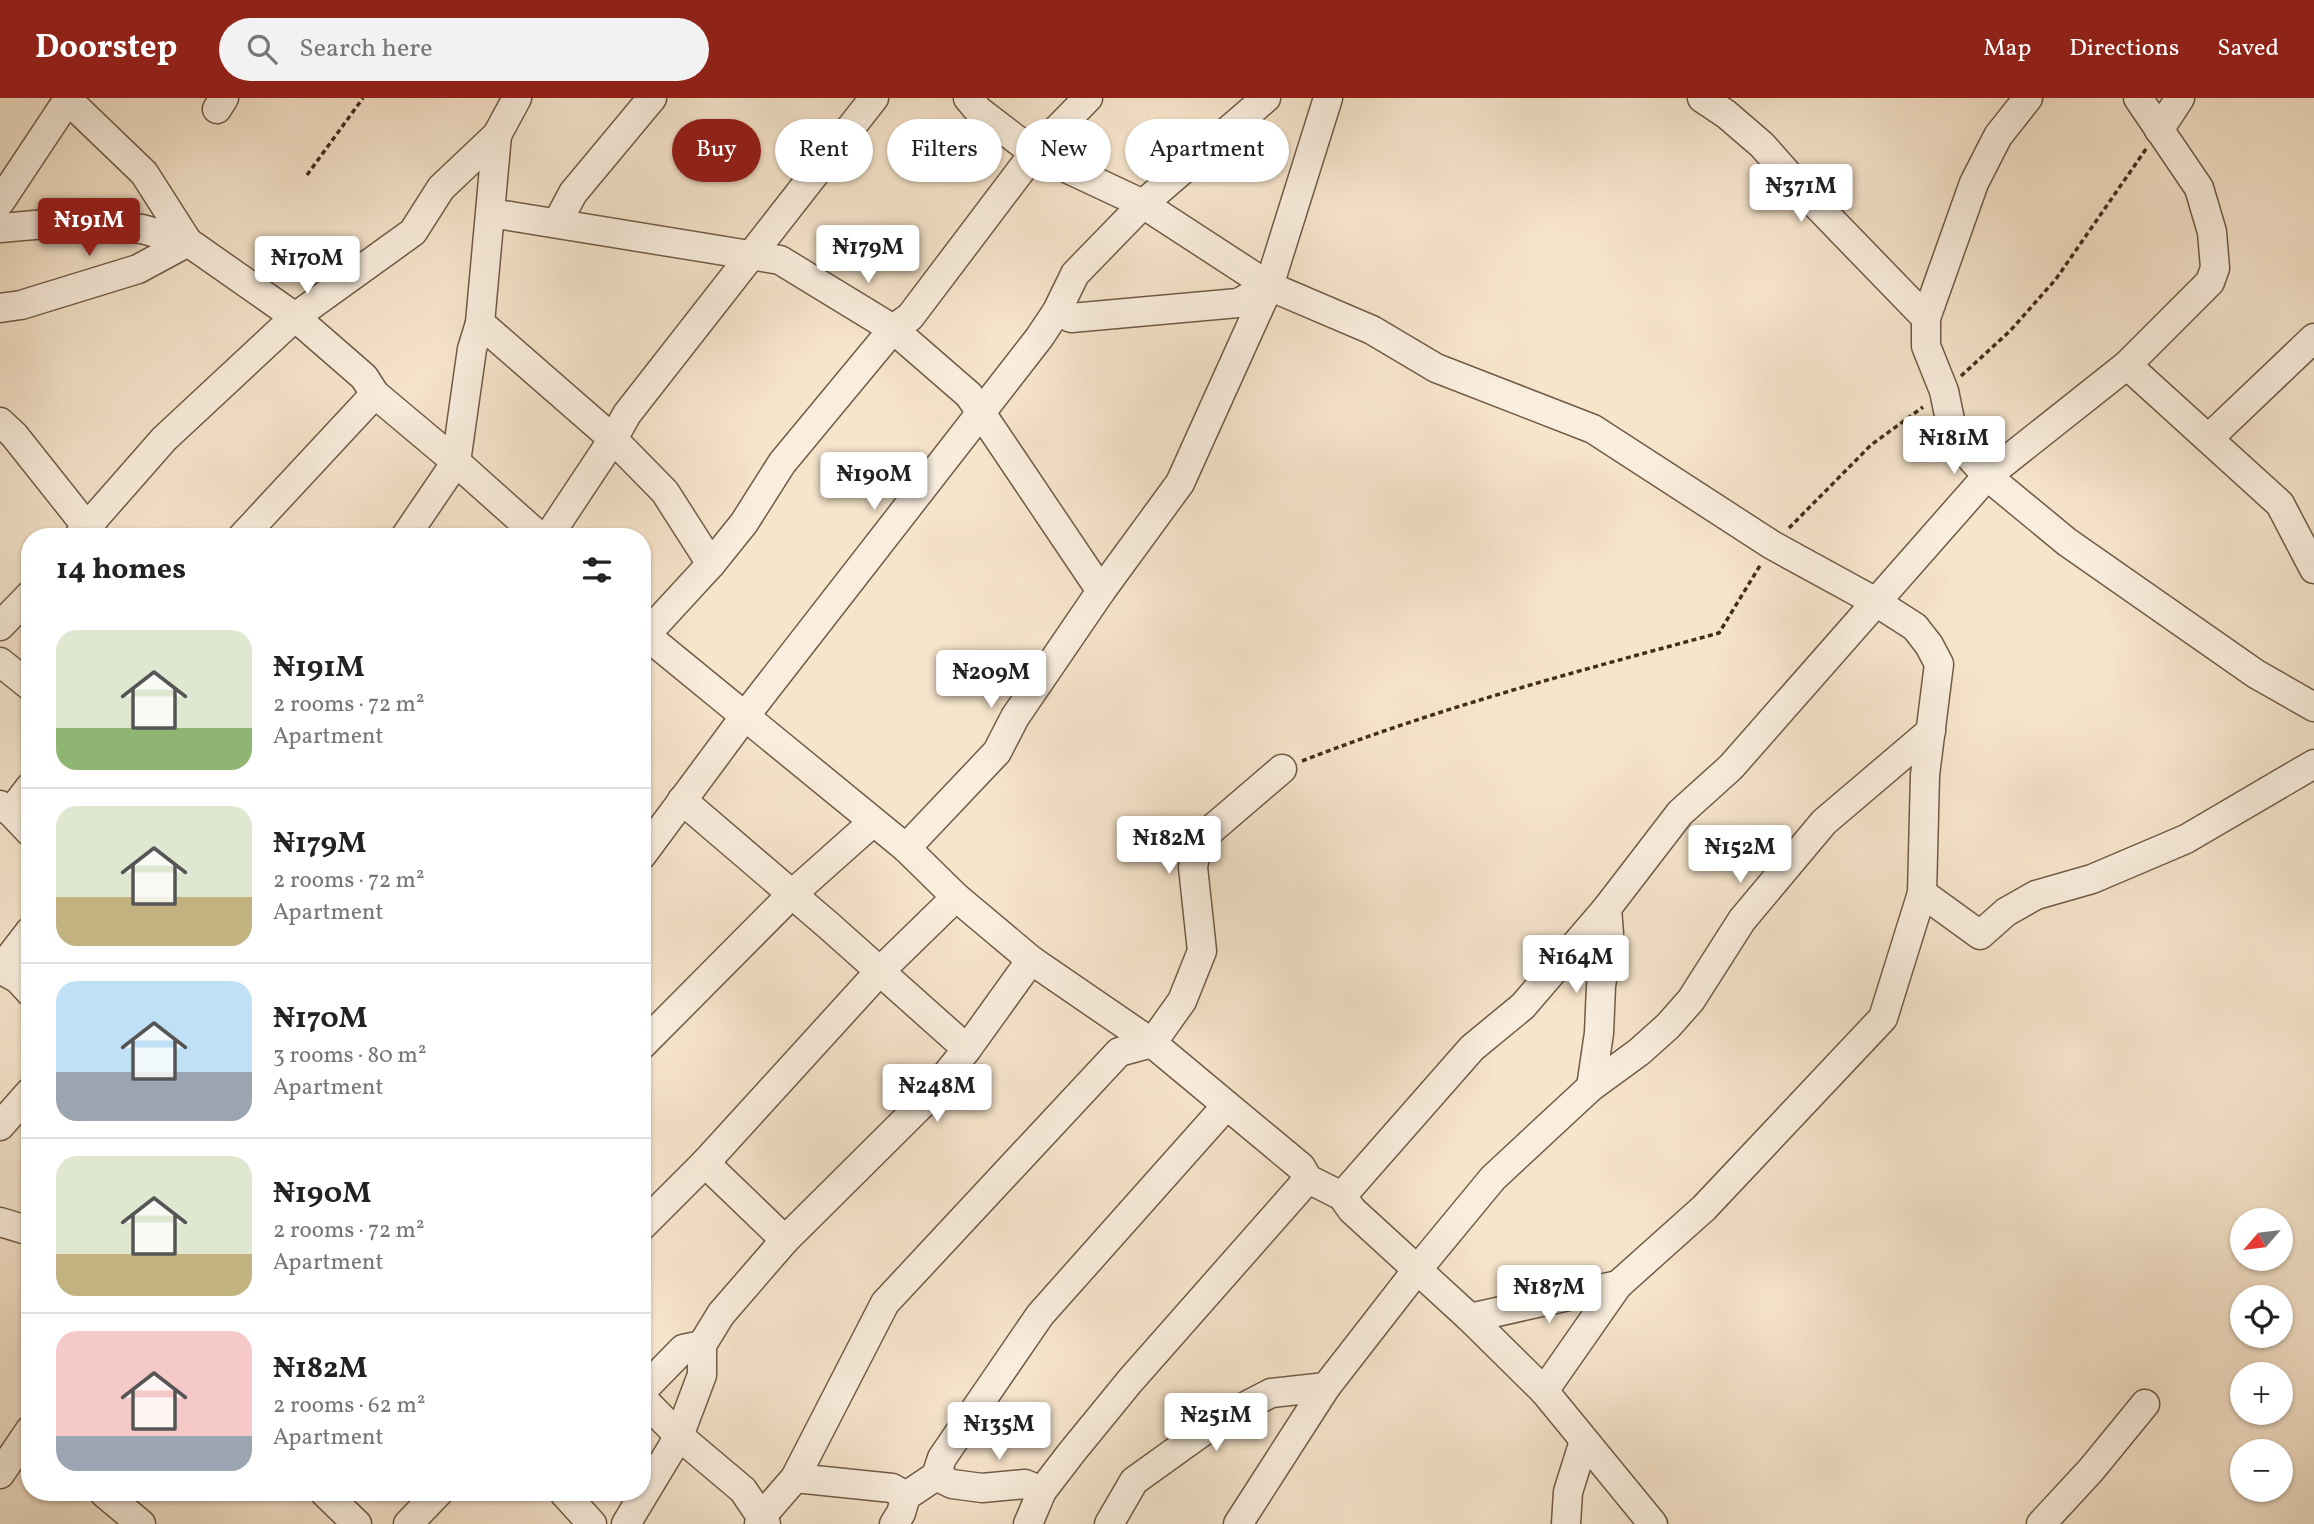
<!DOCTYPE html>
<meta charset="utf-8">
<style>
:root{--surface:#fff;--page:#f2f2f2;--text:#222;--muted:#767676;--line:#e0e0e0;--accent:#8f2418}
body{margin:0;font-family:Vollkorn,serif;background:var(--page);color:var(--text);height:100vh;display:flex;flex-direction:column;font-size:26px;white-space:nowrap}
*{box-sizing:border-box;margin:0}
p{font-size:23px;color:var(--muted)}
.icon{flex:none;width:38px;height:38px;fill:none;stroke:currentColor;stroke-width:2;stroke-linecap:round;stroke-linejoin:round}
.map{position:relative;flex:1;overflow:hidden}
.side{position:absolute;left:21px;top:430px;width:630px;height:973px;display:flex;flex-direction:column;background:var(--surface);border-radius:28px;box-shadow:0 2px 5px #0004}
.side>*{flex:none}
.top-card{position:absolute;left:672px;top:21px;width:665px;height:63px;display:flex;gap:14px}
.needle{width:46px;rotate:242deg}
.controls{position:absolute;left:2230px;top:1110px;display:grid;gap:14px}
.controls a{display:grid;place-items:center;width:63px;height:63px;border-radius:50%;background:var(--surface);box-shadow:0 2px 5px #0004;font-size:35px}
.price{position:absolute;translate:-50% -60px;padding:0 16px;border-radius:7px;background:#fff;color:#222;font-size:23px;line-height:46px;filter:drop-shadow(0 2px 4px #0008)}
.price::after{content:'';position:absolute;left:50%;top:42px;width:21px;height:16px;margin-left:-10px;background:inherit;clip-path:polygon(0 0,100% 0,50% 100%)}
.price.active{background:var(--accent);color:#fff}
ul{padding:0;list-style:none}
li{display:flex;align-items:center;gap:21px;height:175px;padding:0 35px}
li+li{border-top:2px solid var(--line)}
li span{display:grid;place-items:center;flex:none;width:196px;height:140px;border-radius:21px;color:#555}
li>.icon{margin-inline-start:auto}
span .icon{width:84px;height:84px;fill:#fffc;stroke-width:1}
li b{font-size:30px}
h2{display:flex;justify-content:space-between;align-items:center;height:84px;padding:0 35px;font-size:30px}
.tag{padding:0 24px;border-radius:32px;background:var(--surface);box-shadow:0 2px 5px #0004;font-size:24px;line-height:63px}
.tag.active{background:var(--accent);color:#fff}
header{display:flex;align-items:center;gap:42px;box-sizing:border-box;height:98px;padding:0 35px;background:var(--accent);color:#fff}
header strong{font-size:33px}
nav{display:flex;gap:38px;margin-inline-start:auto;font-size:24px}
.search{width:490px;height:63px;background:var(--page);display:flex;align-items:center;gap:18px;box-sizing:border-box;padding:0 24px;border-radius:38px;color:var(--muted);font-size:26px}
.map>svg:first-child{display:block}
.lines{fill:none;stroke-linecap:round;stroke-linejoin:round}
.minor-casing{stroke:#705b46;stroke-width:31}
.path{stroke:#432d1a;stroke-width:3.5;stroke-dasharray:5 3.5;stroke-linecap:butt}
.minor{stroke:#f9eddd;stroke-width:28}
</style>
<header>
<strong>Doorstep</strong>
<div class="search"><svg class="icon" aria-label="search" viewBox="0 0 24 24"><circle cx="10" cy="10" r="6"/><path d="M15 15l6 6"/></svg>Search here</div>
<nav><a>Map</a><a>Directions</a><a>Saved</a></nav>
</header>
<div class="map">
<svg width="2314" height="1426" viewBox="0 0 2314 1426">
<rect width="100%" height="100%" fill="#f6e4cb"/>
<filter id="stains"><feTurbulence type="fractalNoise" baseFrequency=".00286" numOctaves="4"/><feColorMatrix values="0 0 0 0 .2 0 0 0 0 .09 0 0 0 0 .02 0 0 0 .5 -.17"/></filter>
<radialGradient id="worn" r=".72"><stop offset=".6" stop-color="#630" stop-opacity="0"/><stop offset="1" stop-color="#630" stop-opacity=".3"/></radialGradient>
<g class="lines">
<defs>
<g id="minor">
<polyline points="968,0 978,12 1034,55 1143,106 1269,188 1372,232 1436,270 1593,331 1772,447 1876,504 1915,529 1929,547 1939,566 1925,677 1922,795 1883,920 1704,1110 1618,1187 1544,1293"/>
<polyline points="1702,0 1726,16 1762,47 1801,91 1926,220"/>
<polyline points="2028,0 1998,38 1974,85 1926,220 1926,248 1944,293 1954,341 1987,378 2067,444 2256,576 2314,609"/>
<polyline points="217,11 224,0"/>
<polyline points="2159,32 2180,0"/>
<polyline points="0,104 69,0"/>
<polyline points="491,115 780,162 893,231 969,297 1101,493"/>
<polyline points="557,125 573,95 652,0"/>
<polyline points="0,130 68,124 142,131 188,144 295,219 364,279 375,296 456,364 540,439"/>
<polyline points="0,210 21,207 138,171 188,144 144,75 66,0"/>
<polyline points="1057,213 1071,220 1238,205 1269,188"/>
<polyline points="480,225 613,341 665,394 711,466"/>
<polyline points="2127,267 2210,184 2215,170 2212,134 2199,90 2138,0"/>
<polyline points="0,324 14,337 95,439"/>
<polyline points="2209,340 2314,240"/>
<polyline points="78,439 164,341 295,219 413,134 441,90 497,37 517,0"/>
<polyline points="242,439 375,296"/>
<polyline points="405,439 456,364 472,251 480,225 497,37"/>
<polyline points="548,439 613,341 627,316 874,0"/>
<polyline points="0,528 30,497"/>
<polyline points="642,534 906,750 956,799 1031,862 1152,945 1301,1069 1308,1081 1342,1098 1352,1112 1470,1220 1544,1293 1653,1426"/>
<polyline points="642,541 711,466 744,425 782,365 893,231 910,219 1034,55 1088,0"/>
<polyline points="0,564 30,588"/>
<polyline points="682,702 828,827 967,951"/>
<polyline points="0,707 11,714 30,734"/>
<polyline points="11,714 30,689"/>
<polyline points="906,750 997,654 1015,619 1101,493 1180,385 1269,188 1328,0"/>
<polyline points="642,757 745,618 1039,240 1057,213 1075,176 1143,106 1266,0"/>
<polyline points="1922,795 1980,837 2006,814 2036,797 2092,781 2186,741 2314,666"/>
<polyline points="0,871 18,881 30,894"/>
<polyline points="0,872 30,833"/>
<polyline points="642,947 791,797 873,724"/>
<polyline points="1591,989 1599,935 1601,888 1609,836 1607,810"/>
<polyline points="0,1028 30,994"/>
<polyline points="705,1065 785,1142"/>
<polyline points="1342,1098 1472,950 1523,908 1607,810 1680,715 1731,669 1987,378 2127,267 2280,406 2314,471"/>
<polyline points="0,1124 30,1133"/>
<polyline points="642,1128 705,1065 879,874 956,799"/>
<polyline points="1470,1220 1618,1187"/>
<polyline points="642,1293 683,1251 702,1247"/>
<polyline points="642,1300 679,1338 743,1392 766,1426"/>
<polyline points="0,1376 30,1332"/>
<polyline points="936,1378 952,1386 982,1390 1025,1386 1042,1393"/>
<polyline points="795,1380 892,1390 906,1398"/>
<polyline points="104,1395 141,1426"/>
<polyline points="325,1395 357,1426"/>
<polyline points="564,1395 592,1426"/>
<polyline points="408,1426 438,1395"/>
<polyline points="626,1426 679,1338 702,1277 702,1247 721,1216 785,1142 926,1002 967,951 1031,862"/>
<polyline points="759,1426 762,1418 795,1380 885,1205 1119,954 1152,945 1182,903 1202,853 1193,769 1198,743 1282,671"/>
<polyline points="894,1426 901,1415 906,1398 936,1378 942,1360 1040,1217 1226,1008"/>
<polyline points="1028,1426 1042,1393 1072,1354 1130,1283 1308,1081"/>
<polyline points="1109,1426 1134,1383 1219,1322 1271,1295 1326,1289"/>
<polyline points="1238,1426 1326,1289 1417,1172 1493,1080 1591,989 1639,954 1668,928 1691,902 1742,822 1824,724 1931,633"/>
<polyline points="1566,1426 1568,1394 1584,1343"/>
<polyline points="2041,1426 2091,1372 2145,1306"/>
</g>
</defs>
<use href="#minor" class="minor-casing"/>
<g class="path">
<polyline points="307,77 363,0"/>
<polyline points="1961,278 2010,233 2056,181 2146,51"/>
<polyline points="1789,430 1871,347 1923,309"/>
<path d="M1302,663C1438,610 1578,573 1719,535L1761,466"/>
</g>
<use href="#minor" class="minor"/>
</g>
<rect width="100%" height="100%" filter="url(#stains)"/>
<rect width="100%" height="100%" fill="url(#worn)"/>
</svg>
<div class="controls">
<a><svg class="needle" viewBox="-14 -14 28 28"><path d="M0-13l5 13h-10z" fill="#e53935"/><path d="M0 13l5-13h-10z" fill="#767676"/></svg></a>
<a><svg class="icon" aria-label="locate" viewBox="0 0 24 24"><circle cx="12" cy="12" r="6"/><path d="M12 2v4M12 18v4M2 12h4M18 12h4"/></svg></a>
<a>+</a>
<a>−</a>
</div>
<b class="price" style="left:1801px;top:126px">₦371M</b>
<b class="price active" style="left:89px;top:160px">₦191M</b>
<b class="price" style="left:868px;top:187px">₦179M</b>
<b class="price" style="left:307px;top:198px">₦170M</b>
<b class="price" style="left:1954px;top:378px">₦181M</b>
<b class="price" style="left:874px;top:414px">₦190M</b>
<b class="price" style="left:991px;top:612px">₦209M</b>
<b class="price" style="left:1169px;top:778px">₦182M</b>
<b class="price" style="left:1740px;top:787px">₦152M</b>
<b class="price" style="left:1576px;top:897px">₦164M</b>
<b class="price" style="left:937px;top:1026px">₦248M</b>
<b class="price" style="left:1549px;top:1227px">₦187M</b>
<b class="price" style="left:1216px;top:1355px">₦251M</b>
<b class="price" style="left:999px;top:1364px">₦135M</b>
<div class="top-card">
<a class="tag active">Buy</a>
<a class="tag">Rent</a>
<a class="tag">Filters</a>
<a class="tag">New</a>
<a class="tag">Apartment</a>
</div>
<section class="side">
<h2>14 homes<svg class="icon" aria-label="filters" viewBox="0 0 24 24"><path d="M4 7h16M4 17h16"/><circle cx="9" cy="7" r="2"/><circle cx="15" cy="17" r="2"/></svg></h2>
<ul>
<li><span style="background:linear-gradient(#dfe7d0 70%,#8fb573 0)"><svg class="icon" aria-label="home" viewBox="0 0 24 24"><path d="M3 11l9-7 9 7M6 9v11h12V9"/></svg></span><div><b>₦191M</b><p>2 rooms · 72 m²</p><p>Apartment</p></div></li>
<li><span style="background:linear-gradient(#dfe7d0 65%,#c2b280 0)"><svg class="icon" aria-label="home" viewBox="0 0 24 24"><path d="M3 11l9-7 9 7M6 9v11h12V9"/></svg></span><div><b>₦179M</b><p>2 rooms · 72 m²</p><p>Apartment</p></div></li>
<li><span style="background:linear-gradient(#bfe0f5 65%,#9aa5b1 0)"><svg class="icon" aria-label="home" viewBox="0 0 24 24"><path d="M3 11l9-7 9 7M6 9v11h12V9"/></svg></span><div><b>₦170M</b><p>3 rooms · 80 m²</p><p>Apartment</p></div></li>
<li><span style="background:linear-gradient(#dfe7d0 70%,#c2b280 0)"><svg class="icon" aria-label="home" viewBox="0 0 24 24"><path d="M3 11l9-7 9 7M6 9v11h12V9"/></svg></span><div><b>₦190M</b><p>2 rooms · 72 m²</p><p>Apartment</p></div></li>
<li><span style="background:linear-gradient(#f6c9c9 75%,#9aa5b1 0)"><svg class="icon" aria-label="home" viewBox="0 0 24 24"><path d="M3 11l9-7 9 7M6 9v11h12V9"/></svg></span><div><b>₦182M</b><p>2 rooms · 62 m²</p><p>Apartment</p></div></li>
</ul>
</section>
</div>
